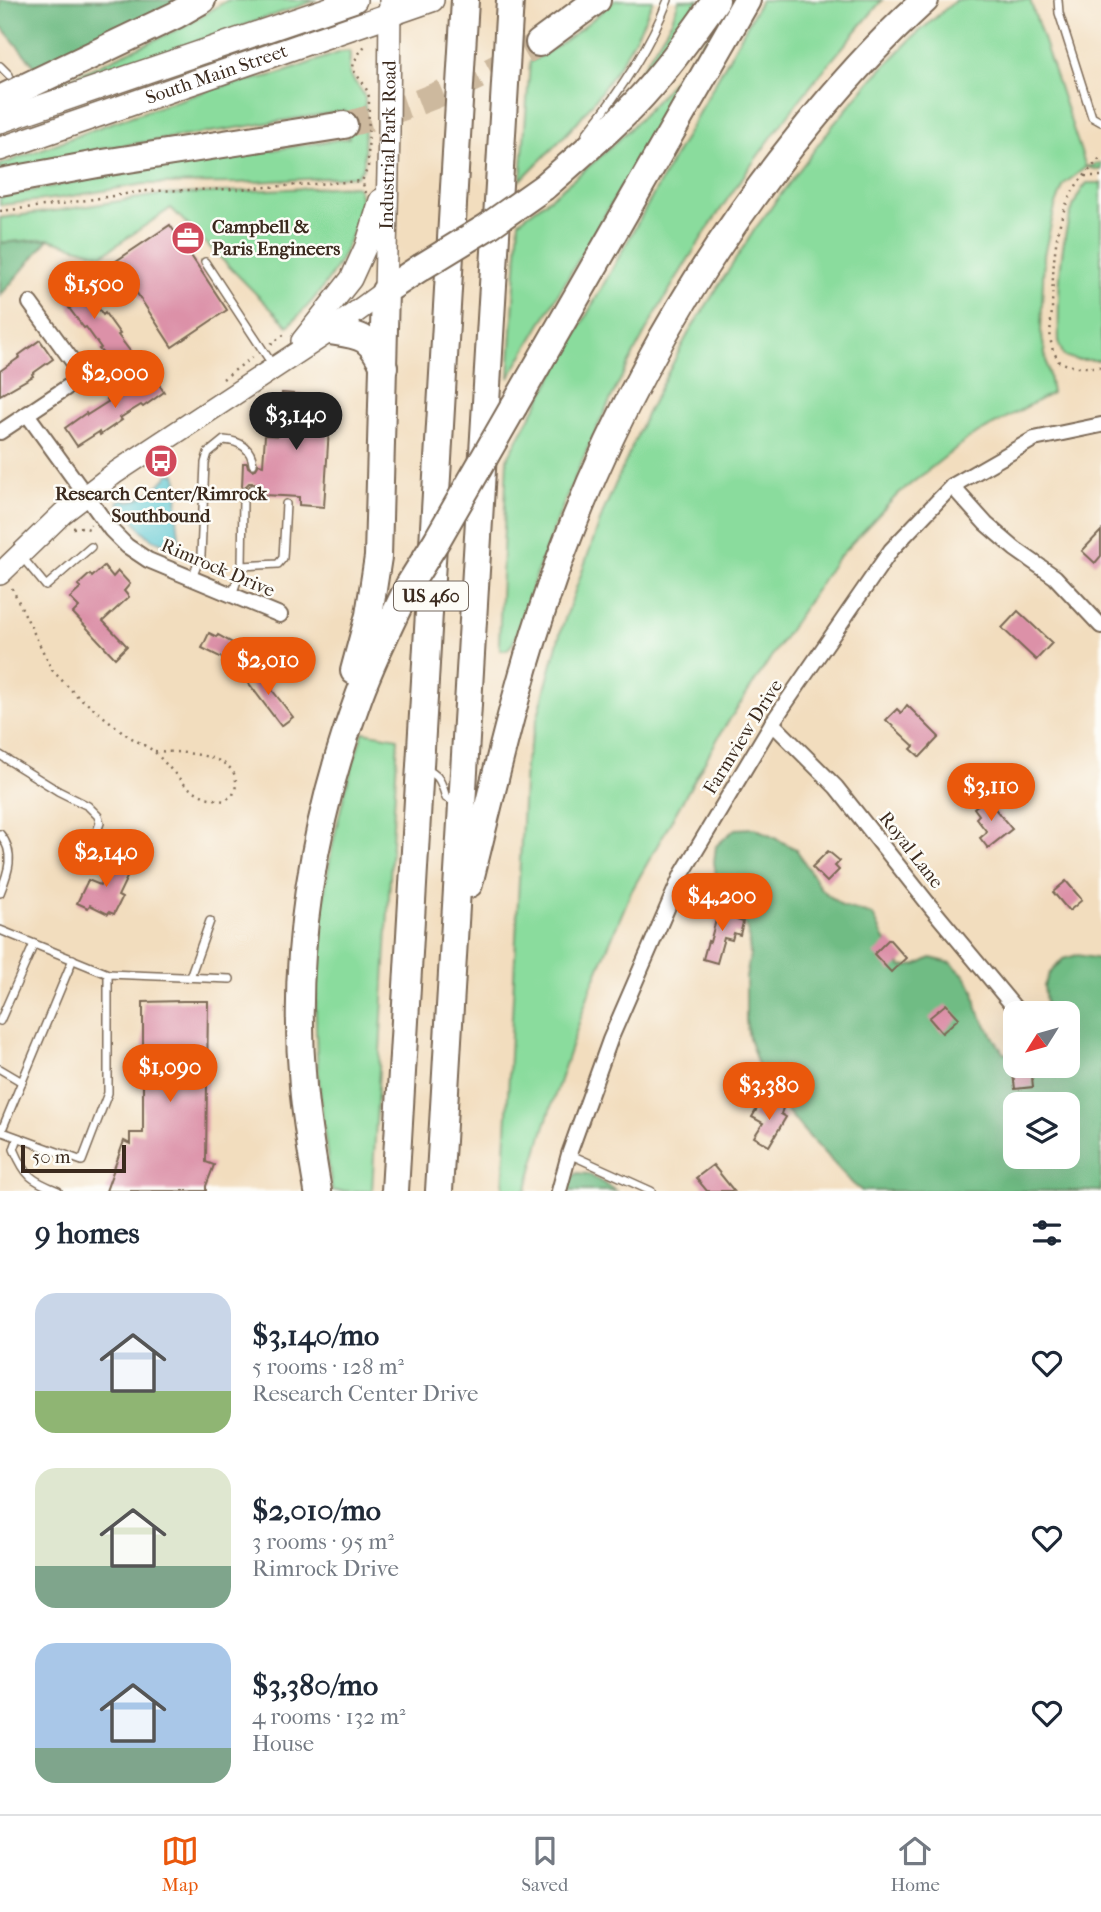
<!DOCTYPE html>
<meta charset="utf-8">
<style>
:root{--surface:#fff;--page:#f6f6f7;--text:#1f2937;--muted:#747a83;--line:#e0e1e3;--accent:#ea580c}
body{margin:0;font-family:"IM FELL French Canon",serif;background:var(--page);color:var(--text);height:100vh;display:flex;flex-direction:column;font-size:26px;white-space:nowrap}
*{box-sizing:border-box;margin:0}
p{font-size:23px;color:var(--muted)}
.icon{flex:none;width:38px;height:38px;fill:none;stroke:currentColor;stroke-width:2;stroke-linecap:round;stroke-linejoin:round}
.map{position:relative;height:1191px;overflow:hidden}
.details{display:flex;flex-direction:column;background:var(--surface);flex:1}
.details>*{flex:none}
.needle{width:46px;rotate:233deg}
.fabs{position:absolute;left:1003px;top:1001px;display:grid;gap:14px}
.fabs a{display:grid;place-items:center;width:77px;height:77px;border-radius:14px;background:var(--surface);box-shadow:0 7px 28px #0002;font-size:35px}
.scale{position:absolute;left:21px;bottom:18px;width:105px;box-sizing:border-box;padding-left:7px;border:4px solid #3b2a1e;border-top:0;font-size:19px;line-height:24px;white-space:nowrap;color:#3b2a1e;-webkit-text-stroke:5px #fdfcf7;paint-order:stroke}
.price{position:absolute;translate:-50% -60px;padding:0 16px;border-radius:24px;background:var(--accent);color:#fff;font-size:23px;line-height:46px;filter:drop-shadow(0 2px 4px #0008)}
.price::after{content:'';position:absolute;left:50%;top:42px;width:21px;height:16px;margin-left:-10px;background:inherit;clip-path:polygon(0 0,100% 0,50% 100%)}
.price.current{background:#222;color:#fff}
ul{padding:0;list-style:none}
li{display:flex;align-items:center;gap:21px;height:175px;padding:0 35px}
li span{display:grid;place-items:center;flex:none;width:196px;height:140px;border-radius:21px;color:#555}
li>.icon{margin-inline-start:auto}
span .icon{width:84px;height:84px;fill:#fffc;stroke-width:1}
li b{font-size:30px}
h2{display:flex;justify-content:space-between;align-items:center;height:84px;padding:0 35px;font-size:30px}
.tab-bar{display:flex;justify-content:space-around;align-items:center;height:98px;border-top:2px solid var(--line);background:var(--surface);font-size:19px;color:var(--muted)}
.tab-bar a{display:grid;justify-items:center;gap:4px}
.tab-bar .current{color:var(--accent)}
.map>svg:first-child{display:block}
.green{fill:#8adc9d;stroke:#62835e;stroke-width:2}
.forest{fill:#6fbc84;stroke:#557351;stroke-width:2;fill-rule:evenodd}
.water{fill:#59c6d0;stroke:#4a7877;stroke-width:2}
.building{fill:#dc91a8}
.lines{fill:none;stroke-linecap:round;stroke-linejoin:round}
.highway-tunnel{stroke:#cdb99e;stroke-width:26;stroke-dasharray:26 13;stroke-linecap:butt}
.lane-casing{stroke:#7b6956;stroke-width:10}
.street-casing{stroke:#7b6956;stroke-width:18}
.secondary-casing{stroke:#7b6956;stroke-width:24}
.primary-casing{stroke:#7b6956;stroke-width:26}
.highway-casing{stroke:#7b6956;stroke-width:30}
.path{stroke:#7b6956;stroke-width:2.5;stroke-dasharray:2 5;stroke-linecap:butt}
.lane{stroke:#fff;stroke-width:7}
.street{stroke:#fff;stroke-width:14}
.secondary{stroke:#fff;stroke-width:21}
.primary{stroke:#fff;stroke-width:23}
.highway{stroke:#fff;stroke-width:26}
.highway-bridge-casing{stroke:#7b6956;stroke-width:30;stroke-linecap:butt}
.highway-bridge{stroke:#fff;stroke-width:26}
.labels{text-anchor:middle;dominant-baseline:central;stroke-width:5;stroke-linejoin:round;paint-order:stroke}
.shield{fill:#fdfcf7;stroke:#75695f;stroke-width:2}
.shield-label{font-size:18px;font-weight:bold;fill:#3b2a1e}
.street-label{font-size:19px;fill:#3b2a1e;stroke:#fdfcf7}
.poi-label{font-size:19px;font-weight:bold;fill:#3b2a1e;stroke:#fdfcf7;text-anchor:start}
</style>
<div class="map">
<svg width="1101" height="1191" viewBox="0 0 1101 1191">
<rect width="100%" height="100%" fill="#fdfcf7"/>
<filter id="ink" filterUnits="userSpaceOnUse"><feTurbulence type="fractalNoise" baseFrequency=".0143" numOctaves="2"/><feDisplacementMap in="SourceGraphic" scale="14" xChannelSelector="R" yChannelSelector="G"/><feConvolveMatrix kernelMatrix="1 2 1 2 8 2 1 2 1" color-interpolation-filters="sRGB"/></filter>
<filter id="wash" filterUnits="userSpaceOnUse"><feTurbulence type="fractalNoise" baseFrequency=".00686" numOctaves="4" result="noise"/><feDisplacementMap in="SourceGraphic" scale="28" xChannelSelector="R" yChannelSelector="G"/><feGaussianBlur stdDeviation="1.57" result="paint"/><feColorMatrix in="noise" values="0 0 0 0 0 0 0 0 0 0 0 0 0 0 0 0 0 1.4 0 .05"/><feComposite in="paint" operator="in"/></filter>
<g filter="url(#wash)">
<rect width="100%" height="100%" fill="#f2ddbe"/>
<g class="green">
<polygon points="228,0 317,0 0,110 183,27"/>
<path d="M615,0H653C636,43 608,85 578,121C561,141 540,160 521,180L530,62C561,46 589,23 615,0Z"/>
<polygon points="679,0 699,0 666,46 630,88 672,20"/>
<path d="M761,0H882C855,33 827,65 801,98C727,194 659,297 607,407C581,461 558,516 537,572C529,596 522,620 513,643L507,650H501L499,643L507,459Z"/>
<polygon points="956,0 1030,0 1086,167 1101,163 1101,170 1086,167 1064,184 1055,207 1044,255 1041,331 1052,393 969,438 898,494 835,561 722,731 631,892 591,987 544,1128 526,1191 503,1191 525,764 561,630 604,510 646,415 688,334 755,229 833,125 873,78 913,37"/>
<path d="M718,22L509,378L519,221C565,188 616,146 654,103C677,77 697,50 718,22Z"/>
<path d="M349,51C352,59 347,65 350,73C353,83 362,88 365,98L364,162L363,168L356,176L237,183L144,184L60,198L0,205V197L105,176L349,138L345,111L101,149L0,172V165L108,124L215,88L279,74L341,52Z"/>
<path d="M1087,183H1101V360H1076L1064,356L1059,345C1058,302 1057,216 1087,183Z"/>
<path d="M354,186L358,187C363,200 359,213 355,225C342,266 319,297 288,326L171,208L102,255L49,239L0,243V218L62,210L159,195Z"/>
<path d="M363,732L398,738L372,1191H332C327,1156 322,1120 319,1085C308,966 325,845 363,732Z"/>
</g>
<g class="forest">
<polygon points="0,0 180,0 36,68 0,25"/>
<polygon points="49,239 0,296 0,243"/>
<path d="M755,828L796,849L821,889L842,906L873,915L883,936L902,967L917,965L931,958L951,963L964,975L974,990L977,1009L1003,1053L1015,1055V1066H1068V1013H1047L1044,986L1049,974L1063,959L1077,955L1101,959V1191H862L853,1184L804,1131L764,1083L749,1038L746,1021V978L750,955L748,929L716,876L714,862L716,846L735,829ZM1015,1104H1068V1157H1015Z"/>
<polygon points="577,1173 588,1174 616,1191 565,1191 568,1181"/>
</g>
<path class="water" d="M169,474H176C179,489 177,500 177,515C177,525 180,535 179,545L174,548L150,538L138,526L126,509L121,506L118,502L122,499C124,499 126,501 128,501C138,503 164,482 169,474Z"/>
<g id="blocks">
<g class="building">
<polygon points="170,225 176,234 187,227 197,242 186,248 227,310 172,347 116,261"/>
<polygon points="74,272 103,315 105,313 120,334 118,335 133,355 116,369 99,349 101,348 86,327 84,328 69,308 71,307 56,285"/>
<polygon points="40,340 53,359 32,374 33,376 0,395 0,371 20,357 19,355"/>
<polygon points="152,374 164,392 143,407 141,405 120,418 122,420 100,435 99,432 77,446 65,428 86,413 87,415 109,401 107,399 129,385 130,386"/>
<polygon points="282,393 331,397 324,507 299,505 299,497 265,495 265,490 258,489 254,483 249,483 244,488 242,488 243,463 247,463 248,467 252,470 256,469 259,464 263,465 265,435 279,436"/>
<polygon points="1101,531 1101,556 1095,563 1082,551"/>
<polygon points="104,566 113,577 118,571 130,584 124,591 129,597 103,621 127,646 115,658 73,613 79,607 70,598 81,588 78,585 90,574 92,577"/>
<polygon points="1018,611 1052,643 1036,660 1002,628"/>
<polygon points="209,633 217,637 218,635 236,645 228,661 202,648"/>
<polygon points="255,668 293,717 281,726 244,677"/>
<polygon points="907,705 939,737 920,757 911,749 914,746 886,720 897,709 901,713"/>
<polygon points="986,798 1012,829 988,848 980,838 987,832 976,818 979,815 974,808"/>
<polygon points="828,851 840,861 835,866 839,870 827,882 812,867"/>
<polygon points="113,857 132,867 118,896 122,898 114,914 109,912 108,914 90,905 88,908 77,903 88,880 100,885"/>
<polygon points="1066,881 1082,900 1069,911 1053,892"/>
<polygon points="719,909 739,913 737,920 743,922 740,935 734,933 732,940 724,938 717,963 703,959 708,941 710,942"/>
<polygon points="889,939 906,958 891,972 874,954"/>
<polygon points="183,1001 208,1001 206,1162 214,1165 206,1186 206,1191 106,1191 124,1141 130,1144 130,1133 143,1133 143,1002"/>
<polygon points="946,1004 959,1018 942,1033 929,1018"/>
<polygon points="1012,1066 1031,1066 1033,1087 1015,1089"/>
<polygon points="761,1102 771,1109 774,1103 783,1108 781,1114 786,1117 769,1146 754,1137 763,1123 752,1117"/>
<polygon points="713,1165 734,1191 707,1191 696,1178"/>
</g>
</g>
</g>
<g filter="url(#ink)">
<use href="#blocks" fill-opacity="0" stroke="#7b6956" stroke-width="2"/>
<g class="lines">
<path class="highway-tunnel" d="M344,125C415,107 476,82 539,43"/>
<defs>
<g id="lane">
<polyline points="1058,0 1059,13 1092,117 1101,122"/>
<polyline points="0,66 9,75"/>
<path d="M586,134C619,93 649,49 668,0"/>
<polyline points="205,262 274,367"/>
<polyline points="22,557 46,586 91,547"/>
<polyline points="242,566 278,564 283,558 286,504"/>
<path d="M192,578L201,555L205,463L208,453L224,440C239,441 251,447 253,464"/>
<polyline points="232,595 242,566 243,499 252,489"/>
<polyline points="0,755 58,791 88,806 98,816 100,823 87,858"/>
<path d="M425,770C439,773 442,784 446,798L458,803"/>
<path d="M0,834C16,853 8,873 0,893"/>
<polyline points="0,930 108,974"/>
<polyline points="190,977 210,921"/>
<polyline points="0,1021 34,944"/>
<polyline points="0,1069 22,1082"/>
<polyline points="0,1131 82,1161 108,1093 108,974 230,979"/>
<polyline points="1,1132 73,959"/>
<path d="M18,1138L14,1149C26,1177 31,1180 58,1191"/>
<polyline points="569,1154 651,1191"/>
</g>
<g id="street">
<polyline points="27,414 111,530 127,546 148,560 280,615"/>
<polyline points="0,432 75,382 80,375 79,370 30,303"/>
<polyline points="952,486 986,524 1015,549 1055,577 1101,626"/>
<polyline points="772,723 836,787 930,906 1014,1007"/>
<polyline points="559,1191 569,1154 610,1040 682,874 772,723 891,550 952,486 1034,439 1101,425"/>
</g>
<g id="secondary">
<polyline points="302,341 351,279 366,246 380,200"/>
<path id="s1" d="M0,574L63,513L115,473L330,331L385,291L389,131L390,0"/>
</g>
<g id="primary">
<polyline points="0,121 355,0"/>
<path id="s2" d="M0,149L432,0"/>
</g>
<g id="highway">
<polyline points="539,43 597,0"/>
<polyline points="0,99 176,15 202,0"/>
<polyline points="0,182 103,163 344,125"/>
<path d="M544,187C578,157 613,128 643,95C670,65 693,33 716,0"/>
<path d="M330,331C362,336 369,335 384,367"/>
<polyline points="514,406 747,0"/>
<polyline points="354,671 369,615 378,557 385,291 420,268"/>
<path d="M469,884C492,792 513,698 543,608C598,440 683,282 793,144C833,93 876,44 925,0"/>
<path d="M318,1191C312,1156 306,1121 303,1086C291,954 313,820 359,696C373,658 391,622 409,585"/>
<polyline points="395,1191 465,0"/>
<polyline points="439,1191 510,0"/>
</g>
</defs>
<use href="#lane" class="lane-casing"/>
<use href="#street" class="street-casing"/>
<use href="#secondary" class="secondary-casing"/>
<use href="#primary" class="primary-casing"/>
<use href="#highway" class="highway-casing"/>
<g class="path">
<polyline points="1084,176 1101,157"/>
<path d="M1101,176H1084C1053,209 1053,267 1052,310C1051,321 1049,336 1052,347C1053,352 1057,357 1059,362L1075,367H1101"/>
<path d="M366,193L362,181L368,167L369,97C361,67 339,78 367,43"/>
<polyline points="0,211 61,204 145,191 237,189 362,181"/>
<polyline points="271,344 285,334"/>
<polyline points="223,379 254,356"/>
<polyline points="73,528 83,527 89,529 91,524"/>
<path d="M12,588L52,670L75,694L128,736L154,751L187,787L205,797L224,801L233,795C234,791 236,788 236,784C238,752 175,752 154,751"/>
</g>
<use href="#lane" class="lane"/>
<use href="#street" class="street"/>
<use href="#secondary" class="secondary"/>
<use href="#primary" class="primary"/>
<use href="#highway" class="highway"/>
<defs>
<g id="highway-bridge">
<polyline points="420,268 487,227 544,187"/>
<polyline points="409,585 437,540 514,406"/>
</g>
</defs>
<use href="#highway-bridge" class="highway-bridge-casing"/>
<use href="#highway-bridge" class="highway-bridge"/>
</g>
</g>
<defs>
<symbol id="office-disc" viewBox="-11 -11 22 22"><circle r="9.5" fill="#d1495b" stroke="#fdfcf7"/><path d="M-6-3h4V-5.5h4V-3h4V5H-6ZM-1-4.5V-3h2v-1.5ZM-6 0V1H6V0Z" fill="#fff"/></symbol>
<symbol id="bus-disc" viewBox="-11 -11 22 22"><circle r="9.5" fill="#d1495b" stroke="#fdfcf7"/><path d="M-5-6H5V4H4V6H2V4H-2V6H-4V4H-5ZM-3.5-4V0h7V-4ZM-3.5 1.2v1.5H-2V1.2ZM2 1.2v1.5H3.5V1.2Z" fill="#fff"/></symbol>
</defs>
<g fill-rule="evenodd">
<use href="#office-disc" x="169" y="219" width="38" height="38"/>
<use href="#bus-disc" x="142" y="442" width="38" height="38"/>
</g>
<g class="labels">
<rect class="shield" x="394" y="581.5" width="74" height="29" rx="5"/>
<g class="shield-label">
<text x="431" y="596">US 460</text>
</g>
<g class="street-label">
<text stroke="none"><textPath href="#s2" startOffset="229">South Main Street</textPath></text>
<text stroke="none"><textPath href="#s1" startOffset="625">Industrial Park Road</textPath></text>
<text transform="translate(218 568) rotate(23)">Rimrock Drive</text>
<text transform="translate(743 737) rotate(-58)">Farmview Drive</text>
<text transform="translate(911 850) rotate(52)">Royal Lane</text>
</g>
<g class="poi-label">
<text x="212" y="227">Campbell &amp;<tspan x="212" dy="22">Paris Engineers</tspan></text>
<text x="161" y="494" text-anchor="middle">Research Center/Rimrock<tspan x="161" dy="22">Southbound</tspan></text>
</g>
</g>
</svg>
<div class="fabs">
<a><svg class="needle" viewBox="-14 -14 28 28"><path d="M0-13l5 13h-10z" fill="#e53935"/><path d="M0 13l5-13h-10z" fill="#747a83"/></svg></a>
<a><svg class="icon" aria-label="layers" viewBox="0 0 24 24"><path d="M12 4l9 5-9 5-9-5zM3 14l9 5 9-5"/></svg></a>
</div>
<div class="scale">50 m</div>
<b class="price" style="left:94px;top:321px">$1,500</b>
<b class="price" style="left:115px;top:410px">$2,000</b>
<b class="price current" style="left:296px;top:452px">$3,140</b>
<b class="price" style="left:268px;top:697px">$2,010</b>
<b class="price" style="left:991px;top:823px">$3,110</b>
<b class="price" style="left:106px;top:889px">$2,140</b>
<b class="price" style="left:722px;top:933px">$4,200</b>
<b class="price" style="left:170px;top:1104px">$1,090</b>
<b class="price" style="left:769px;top:1122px">$3,380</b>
</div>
<section class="details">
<h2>9 homes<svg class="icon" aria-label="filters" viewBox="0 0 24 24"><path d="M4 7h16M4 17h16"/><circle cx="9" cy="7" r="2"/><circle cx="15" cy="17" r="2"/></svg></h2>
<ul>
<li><span style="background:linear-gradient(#c9d6e8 70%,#8fb573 0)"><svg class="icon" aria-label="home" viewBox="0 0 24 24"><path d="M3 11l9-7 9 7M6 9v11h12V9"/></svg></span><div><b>$3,140/mo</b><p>5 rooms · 128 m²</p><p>Research Center Drive</p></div><svg class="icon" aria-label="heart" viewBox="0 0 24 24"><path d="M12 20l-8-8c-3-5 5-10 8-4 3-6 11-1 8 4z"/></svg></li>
<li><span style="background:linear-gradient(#dfe7d0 70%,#7fa58c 0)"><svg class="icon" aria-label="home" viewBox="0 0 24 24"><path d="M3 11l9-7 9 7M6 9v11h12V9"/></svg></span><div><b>$2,010/mo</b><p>3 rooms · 95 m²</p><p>Rimrock Drive</p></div><svg class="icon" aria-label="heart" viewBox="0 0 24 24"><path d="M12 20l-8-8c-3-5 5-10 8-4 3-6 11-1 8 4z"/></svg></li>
<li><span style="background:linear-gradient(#a9c7e8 75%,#7fa58c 0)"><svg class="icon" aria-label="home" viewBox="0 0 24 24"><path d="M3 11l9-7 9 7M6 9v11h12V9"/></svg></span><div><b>$3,380/mo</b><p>4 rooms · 132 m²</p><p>House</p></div><svg class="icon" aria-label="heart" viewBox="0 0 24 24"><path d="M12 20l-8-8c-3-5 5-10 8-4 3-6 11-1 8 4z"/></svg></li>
</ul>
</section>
<nav class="tab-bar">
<a class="current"><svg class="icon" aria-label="map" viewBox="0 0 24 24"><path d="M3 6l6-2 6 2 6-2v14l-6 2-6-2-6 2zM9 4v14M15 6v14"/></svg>Map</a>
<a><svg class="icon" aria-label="saved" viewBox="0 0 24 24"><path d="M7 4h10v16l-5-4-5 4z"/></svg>Saved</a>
<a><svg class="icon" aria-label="home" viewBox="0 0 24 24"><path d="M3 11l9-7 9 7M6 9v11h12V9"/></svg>Home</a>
</nav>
